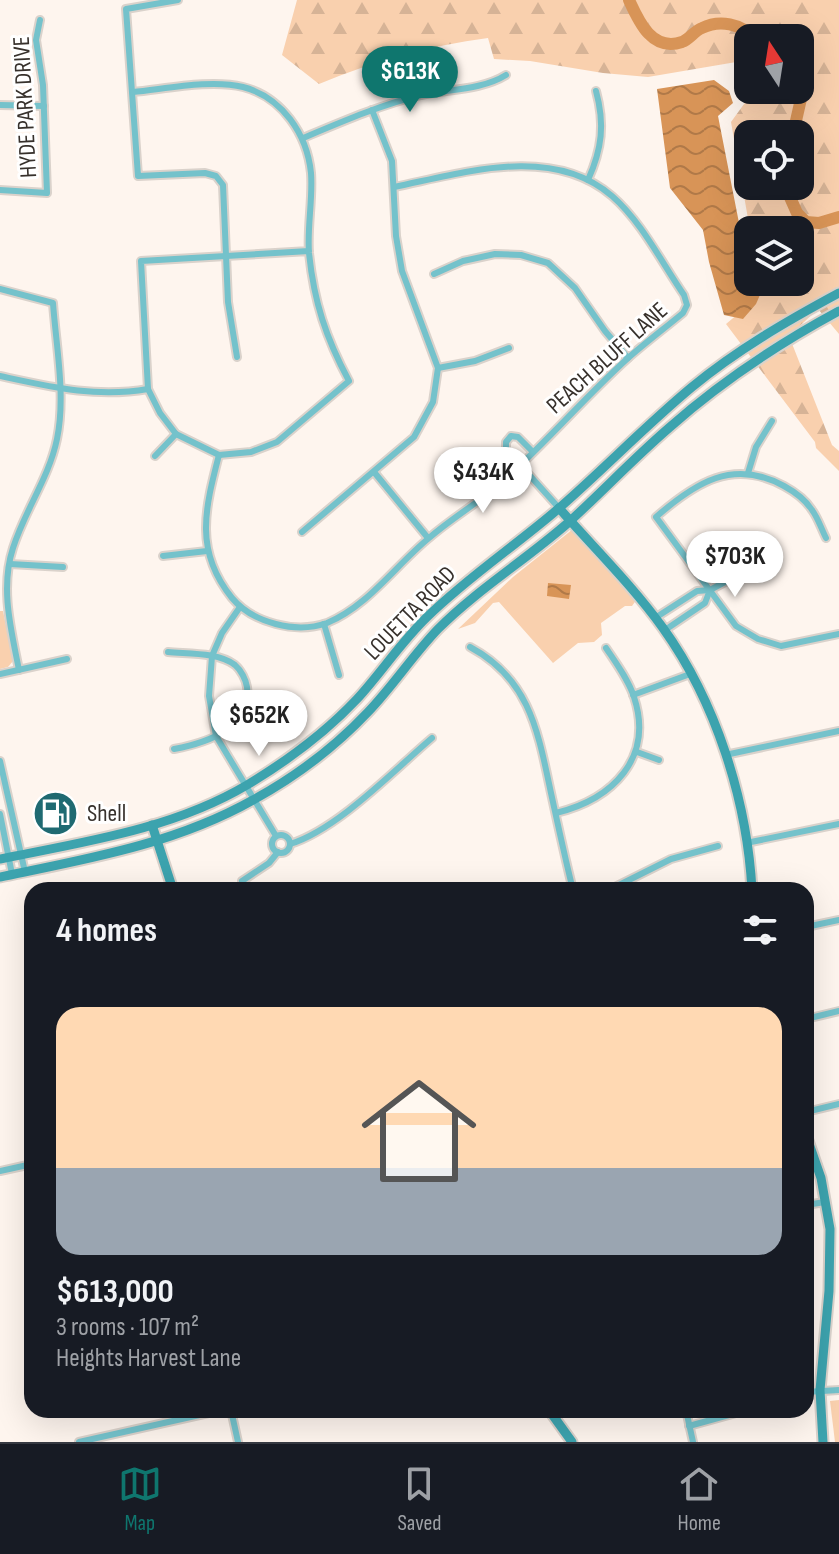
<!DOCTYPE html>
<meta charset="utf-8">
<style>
:root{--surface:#171b24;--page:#242831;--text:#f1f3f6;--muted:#9ea1a6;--line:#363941;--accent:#0f766e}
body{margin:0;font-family:"Sofia Sans Condensed",sans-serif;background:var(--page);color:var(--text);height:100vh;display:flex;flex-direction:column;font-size:30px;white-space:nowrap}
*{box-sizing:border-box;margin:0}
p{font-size:26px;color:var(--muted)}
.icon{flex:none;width:44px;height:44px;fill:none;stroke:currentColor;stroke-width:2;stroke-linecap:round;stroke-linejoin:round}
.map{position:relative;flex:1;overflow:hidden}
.side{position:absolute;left:24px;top:882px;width:790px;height:536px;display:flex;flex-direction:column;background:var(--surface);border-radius:24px;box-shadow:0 8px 32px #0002}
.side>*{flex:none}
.needle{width:52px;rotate:348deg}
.controls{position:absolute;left:734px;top:24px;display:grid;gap:16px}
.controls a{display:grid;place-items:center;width:80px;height:80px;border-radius:16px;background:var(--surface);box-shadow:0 8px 32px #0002;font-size:40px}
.price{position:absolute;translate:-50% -68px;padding:0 18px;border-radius:28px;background:#fff;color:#222;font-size:26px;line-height:52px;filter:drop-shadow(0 2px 4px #0008)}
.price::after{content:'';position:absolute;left:50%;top:48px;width:24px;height:18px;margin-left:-12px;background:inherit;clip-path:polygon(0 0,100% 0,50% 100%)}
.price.active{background:var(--accent);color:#fff}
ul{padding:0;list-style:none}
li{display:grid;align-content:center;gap:16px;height:424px;padding:0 32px}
li span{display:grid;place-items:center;height:248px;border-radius:24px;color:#555}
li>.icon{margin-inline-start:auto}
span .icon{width:144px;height:144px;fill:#fffc;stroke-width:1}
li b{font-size:34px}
h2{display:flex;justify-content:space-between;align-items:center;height:96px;padding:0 32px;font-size:34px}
.dock{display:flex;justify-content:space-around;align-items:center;height:112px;border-top:2px solid var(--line);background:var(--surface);font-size:22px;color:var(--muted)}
.dock a{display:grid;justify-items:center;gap:4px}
.dock .active{color:var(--accent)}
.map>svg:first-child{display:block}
.green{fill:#f9d0ae}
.forest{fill:url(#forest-firs);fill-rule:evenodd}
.water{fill:url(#water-waves)}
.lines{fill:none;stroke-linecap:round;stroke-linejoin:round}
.river{stroke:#d89457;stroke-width:12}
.street-casing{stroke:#dad2cb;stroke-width:10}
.secondary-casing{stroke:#dad2cb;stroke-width:13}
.street{stroke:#74c2cb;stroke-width:6}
.secondary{stroke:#3ca3ae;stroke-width:9}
.labels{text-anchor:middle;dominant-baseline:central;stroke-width:6;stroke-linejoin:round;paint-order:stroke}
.street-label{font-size:24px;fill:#37312c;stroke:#fff}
.poi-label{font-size:24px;fill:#37312c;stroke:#fff;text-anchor:start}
</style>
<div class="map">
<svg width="839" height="1442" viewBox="0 0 839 1442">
<defs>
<pattern id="forest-firs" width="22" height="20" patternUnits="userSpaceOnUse" patternTransform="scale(2)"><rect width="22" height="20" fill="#f9d0ae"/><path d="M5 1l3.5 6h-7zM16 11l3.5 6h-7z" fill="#d6b396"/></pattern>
<pattern id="water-waves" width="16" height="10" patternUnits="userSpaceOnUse" patternTransform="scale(2)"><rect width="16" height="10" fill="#d89457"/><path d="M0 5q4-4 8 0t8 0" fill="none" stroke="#b07948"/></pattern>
</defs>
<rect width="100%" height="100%" fill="#fef5ee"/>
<g class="green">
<polygon points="573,529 637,599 632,606 625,606 601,623 602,635 594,642 578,643 553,663 499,602 493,603 475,623 458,629 513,577"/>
<polygon points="0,611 3,611 13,661 8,667 0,669"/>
</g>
<g class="forest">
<path d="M297,0H839V334L818,309L789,336L832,445L839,451V471L816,448L815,442L726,324L776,282H800V262L803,259L800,257V230H750L731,122L752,93L800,90V38H748V60L648,77L603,73L530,61L494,59L488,38C429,46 374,61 319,84L282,55ZM748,134H800V186H748Z"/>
<polygon points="839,1400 839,1442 835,1442 830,1401"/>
</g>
<g class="water">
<polygon points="714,80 729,91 733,103 718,116 740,228 748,241 748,282 781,282 763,288 756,304 743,319 724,315 709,262 703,230 670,188 657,89"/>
<polygon points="548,583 571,585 569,599 547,596"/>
</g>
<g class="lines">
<g class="river">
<path d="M629,0C639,22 652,52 682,42C690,39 694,31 702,28C720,19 741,24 754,38"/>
<polyline points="793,134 803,90 800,78"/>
<polyline points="785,186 797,213 806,222 819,223 839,217"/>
</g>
<defs>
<g id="street">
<polyline points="178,0 126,9 138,176 205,173 216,176 223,185 228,302 237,357"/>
<path d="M133,92C165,89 211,79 243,87C282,97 307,134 311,173C313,199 307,227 309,253C314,302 326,338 349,381L277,442L251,452L219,455L176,434L160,413L148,389L141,261L309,251"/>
<polyline points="0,105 44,106"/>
<path d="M303,138C341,122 380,105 421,95C449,89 482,90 506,75"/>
<path d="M588,180C602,149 605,124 596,91"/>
<polyline points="0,190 47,193 43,85 36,40 40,20"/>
<polyline points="434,274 463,261 495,254 521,255 548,263 575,288 605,331 628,358"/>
<path d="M0,289L53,303C56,346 66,396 57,439C49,478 25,510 13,548C0,588 11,629 19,670"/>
<polyline points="438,368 475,361 509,348"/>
<path d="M0,376C51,387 96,398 148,389"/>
<polyline points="533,452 518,437 511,436 506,442 506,449 559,508"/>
<path d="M219,455C205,509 194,551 232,598C253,623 296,634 327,623C368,606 395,566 429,538C452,518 478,503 501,483C545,444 583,399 627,359C645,343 665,328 683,313L687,305L684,295C662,263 641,221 612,196C552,144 463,173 394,187"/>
<polyline points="155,456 176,434"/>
<polyline points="374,472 428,538"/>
<polyline points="748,473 756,447 772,421"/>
<polyline points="302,532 414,437 433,402 438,368 402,271 396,236 392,161 372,110"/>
<path d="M826,538C821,528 818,518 812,510C805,499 795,492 784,486C733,458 695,483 656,517L736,626L758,639L781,646L839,634"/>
<polyline points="163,556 207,551"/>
<polyline points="10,564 63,567"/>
<polyline points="240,607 222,633 212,656 209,696 216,736 276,836"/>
<polyline points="655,618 697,591 710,590 736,576"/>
<polyline points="324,624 339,675"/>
<polyline points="665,630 705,603 710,590"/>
<path d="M470,647C530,679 538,732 551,793C558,825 565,858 573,890"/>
<path d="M168,652C188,654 218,652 235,665C241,670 246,680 247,687C253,728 206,743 174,749"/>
<polyline points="0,674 67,659"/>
<polyline points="633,695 690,674"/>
<polyline points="637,752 659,760"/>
<polyline points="725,755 839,731"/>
<polyline points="0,761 25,872"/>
<path d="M556,813C613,799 654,758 634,697C628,679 616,663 606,648"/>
<polyline points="0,814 12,874"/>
<circle cx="281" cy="844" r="9"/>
<polyline points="746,843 839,824"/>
<path d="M290,844C338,829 393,771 432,738"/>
<polyline points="242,881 269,863 278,852"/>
<polyline points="609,890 671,859 718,846"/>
<polyline points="806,927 839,920"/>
<polyline points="806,1019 839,1011"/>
<polyline points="806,1112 839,1104"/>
<polyline points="0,1171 32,1164"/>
<polyline points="806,1205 825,1202"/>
<polyline points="806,1392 839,1390"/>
<polyline points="231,1410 238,1442"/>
<polyline points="686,1410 693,1442"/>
<polyline points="689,1426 747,1410"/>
<polyline points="79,1442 222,1410"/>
</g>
<g id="secondary">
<path d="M559,508C594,548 632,585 663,628C716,702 747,800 752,890"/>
<polyline points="152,825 173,890"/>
<path d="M0,859C84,842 173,829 247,785C287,761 325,733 357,699C381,673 401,642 427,617C468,577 515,546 558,509C603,470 645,426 692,387C737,350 787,321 839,293"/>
<path d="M0,877C87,859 175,844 253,800C295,777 335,747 368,712C393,686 413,655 438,629C478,589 527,559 569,522C603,491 635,457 670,427C722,381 778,344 839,311"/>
<polyline points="806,1135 821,1178 830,1229 829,1291 820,1390 823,1442"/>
<polyline points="549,1410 572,1442"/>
</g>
</defs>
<use href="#street" class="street-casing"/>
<use href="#secondary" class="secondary-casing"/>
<use href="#street" class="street"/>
<use href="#secondary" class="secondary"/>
</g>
<defs>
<symbol id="fuel-disc" viewBox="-11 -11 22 22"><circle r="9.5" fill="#1f6a72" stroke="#fff"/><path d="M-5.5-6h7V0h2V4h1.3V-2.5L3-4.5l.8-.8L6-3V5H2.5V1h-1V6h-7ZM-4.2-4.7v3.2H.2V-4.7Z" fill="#fff"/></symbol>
</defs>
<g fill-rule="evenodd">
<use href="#fuel-disc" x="30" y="788" width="51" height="51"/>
</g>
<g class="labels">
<g class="street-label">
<text transform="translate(25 107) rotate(-93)">HYDE PARK DRIVE</text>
<text transform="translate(607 358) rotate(-42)">PEACH BLUFF LANE</text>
<text transform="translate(410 613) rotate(-46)">LOUETTA ROAD</text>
</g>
<g class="poi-label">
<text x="87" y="813">Shell</text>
</g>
</g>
</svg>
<div class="controls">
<a><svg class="needle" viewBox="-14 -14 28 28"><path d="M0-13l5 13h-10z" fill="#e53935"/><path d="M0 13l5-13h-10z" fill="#9ea1a6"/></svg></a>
<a><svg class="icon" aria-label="locate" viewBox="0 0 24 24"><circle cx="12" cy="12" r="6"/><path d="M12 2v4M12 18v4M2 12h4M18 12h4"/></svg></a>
<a><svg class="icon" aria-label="layers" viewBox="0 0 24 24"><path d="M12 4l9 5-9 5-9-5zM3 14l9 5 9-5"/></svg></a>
</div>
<b class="price active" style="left:410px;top:114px">$613K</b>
<b class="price" style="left:483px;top:515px">$434K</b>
<b class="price" style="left:735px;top:599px">$703K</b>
<b class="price" style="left:259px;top:758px">$652K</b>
<section class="side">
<h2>4 homes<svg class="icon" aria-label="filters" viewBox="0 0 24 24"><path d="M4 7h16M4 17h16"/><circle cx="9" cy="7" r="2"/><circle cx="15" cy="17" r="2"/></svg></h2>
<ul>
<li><span style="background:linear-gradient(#ffd9b3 65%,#9aa5b1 0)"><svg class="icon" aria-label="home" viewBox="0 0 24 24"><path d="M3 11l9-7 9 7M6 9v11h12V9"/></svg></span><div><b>$613,000</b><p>3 rooms · 107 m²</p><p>Heights Harvest Lane</p></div></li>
</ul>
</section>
</div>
<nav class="dock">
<a class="active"><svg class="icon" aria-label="map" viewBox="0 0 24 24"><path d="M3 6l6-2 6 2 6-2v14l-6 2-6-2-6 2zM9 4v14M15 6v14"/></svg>Map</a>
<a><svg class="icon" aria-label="saved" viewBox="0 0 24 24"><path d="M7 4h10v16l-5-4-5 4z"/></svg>Saved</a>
<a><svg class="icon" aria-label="home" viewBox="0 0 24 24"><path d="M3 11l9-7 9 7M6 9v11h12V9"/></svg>Home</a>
</nav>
